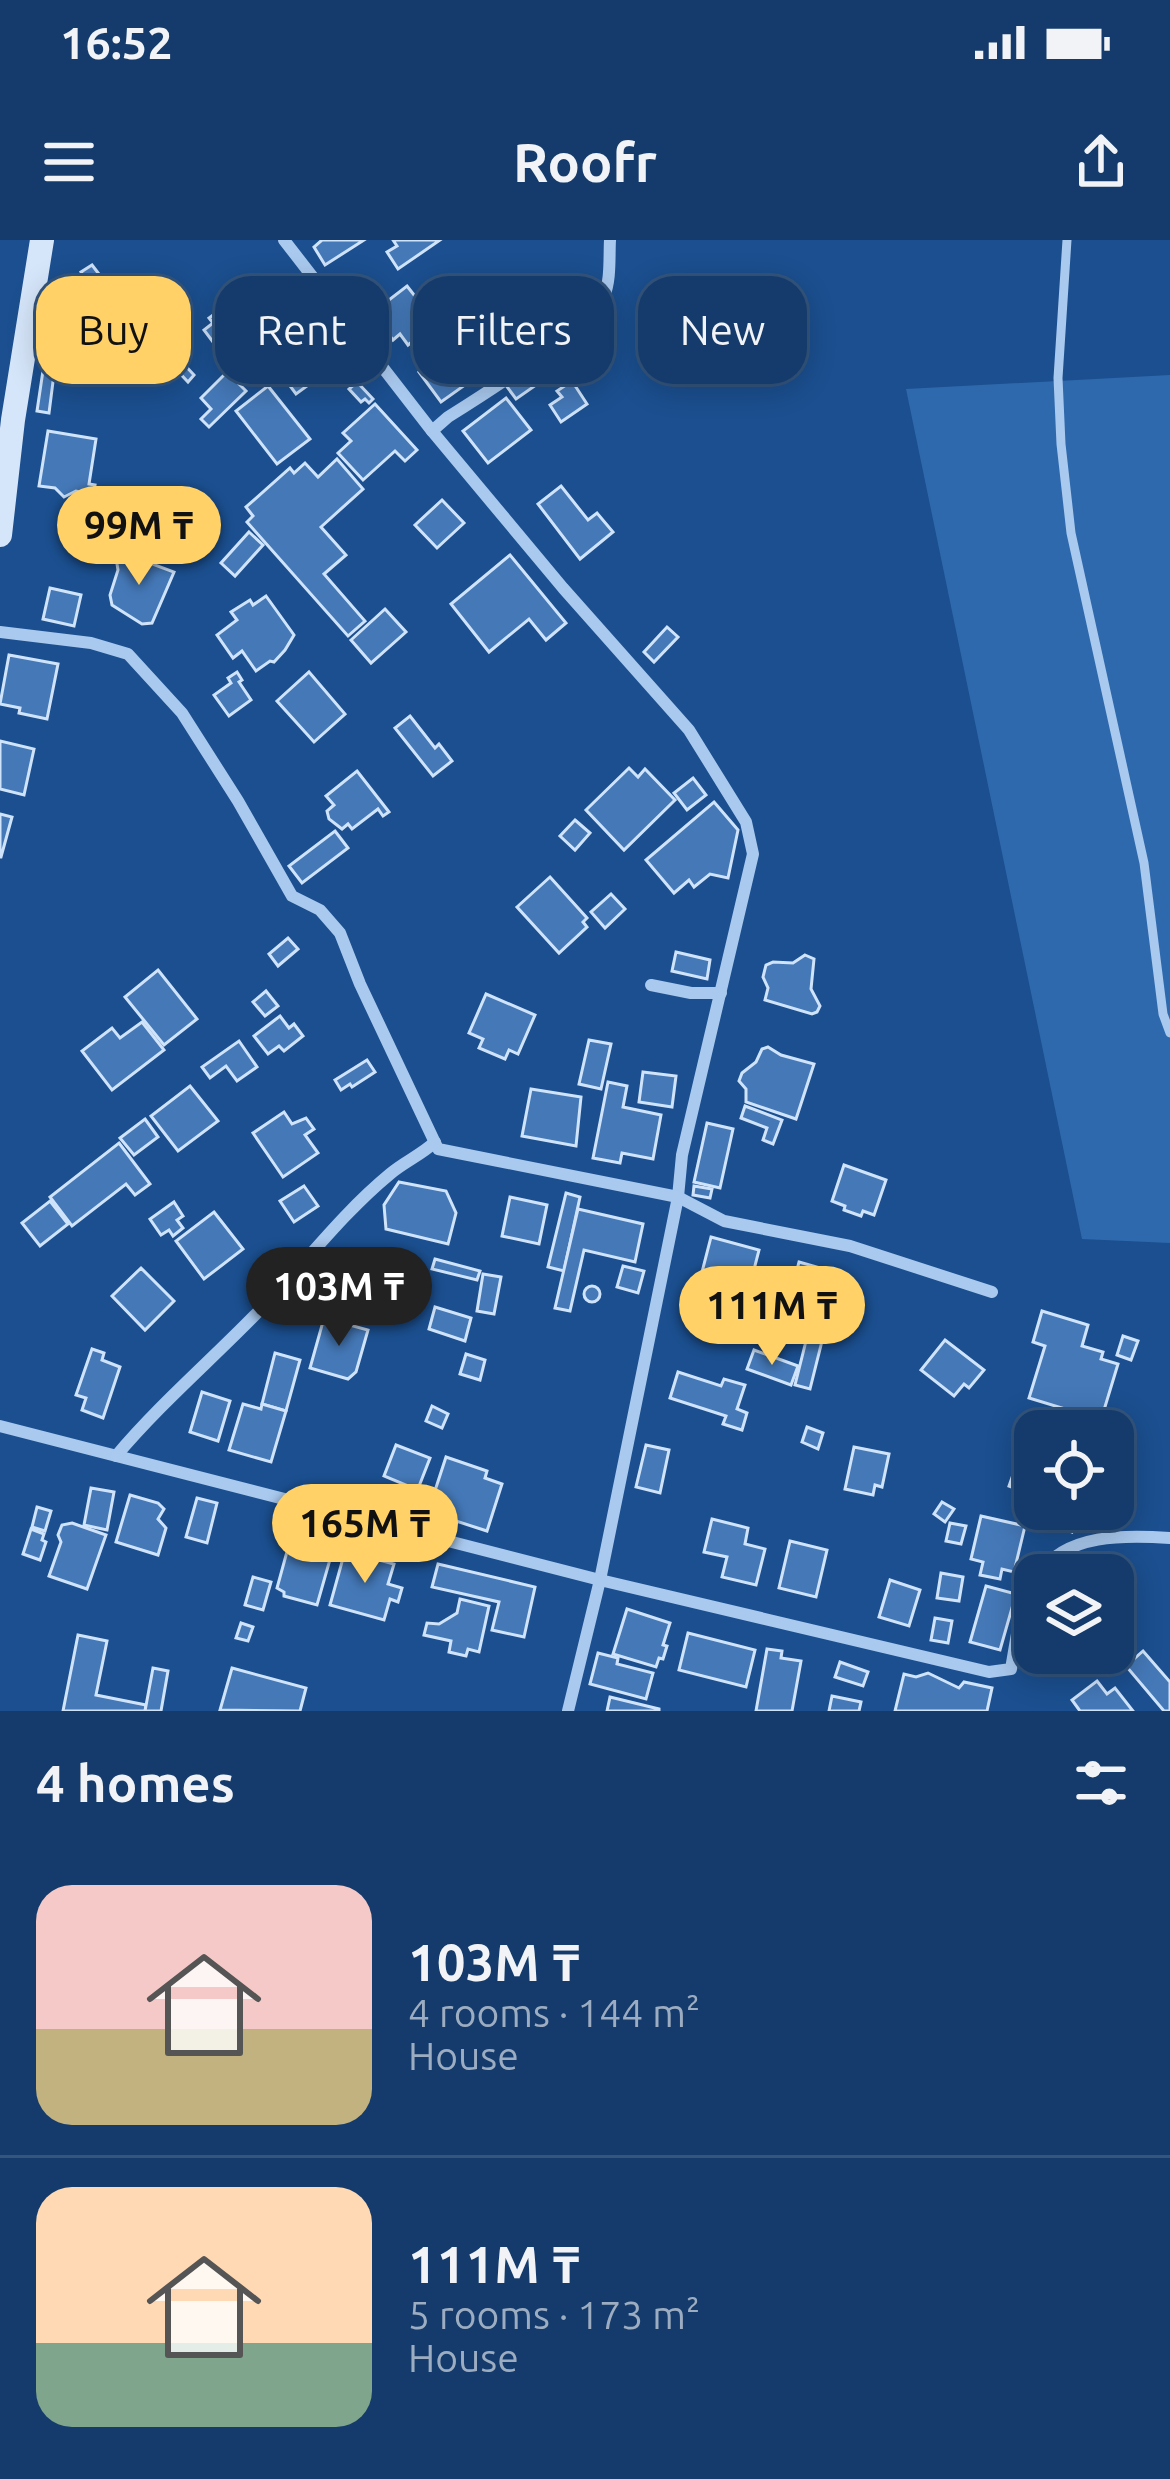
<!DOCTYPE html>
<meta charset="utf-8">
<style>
:root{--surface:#143b6b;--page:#1d4271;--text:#f1f3f6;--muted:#9dadc1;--line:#33557e;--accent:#ffd166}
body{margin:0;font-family:Ubuntu,sans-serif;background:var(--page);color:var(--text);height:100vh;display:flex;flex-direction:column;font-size:45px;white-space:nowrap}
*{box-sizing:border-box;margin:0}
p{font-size:39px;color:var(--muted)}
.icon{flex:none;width:66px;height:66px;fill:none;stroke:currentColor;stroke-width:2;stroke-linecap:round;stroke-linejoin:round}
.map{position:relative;height:1471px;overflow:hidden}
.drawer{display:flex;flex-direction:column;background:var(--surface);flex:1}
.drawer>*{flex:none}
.banner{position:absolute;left:36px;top:36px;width:1098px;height:108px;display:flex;gap:24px}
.fabs{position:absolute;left:1014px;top:1170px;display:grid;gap:24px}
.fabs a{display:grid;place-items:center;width:120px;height:120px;border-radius:24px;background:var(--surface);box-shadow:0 6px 30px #0003,0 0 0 3px var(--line);font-size:60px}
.price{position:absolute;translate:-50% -102px;padding:0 27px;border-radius:42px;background:var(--accent);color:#111;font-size:39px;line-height:78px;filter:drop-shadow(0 3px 6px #0008)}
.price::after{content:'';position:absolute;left:50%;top:72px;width:36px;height:27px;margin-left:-18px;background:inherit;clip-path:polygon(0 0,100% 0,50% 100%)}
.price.on{background:#222;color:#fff}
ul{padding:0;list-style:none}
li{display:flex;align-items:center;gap:36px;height:300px;padding:0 36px}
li+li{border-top:3px solid var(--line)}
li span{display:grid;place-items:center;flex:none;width:336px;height:240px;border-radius:36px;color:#555}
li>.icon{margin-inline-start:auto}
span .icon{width:144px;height:144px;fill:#fffc;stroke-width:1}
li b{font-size:51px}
h2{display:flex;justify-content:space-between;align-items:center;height:144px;padding:0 36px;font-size:51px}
.pill{padding:0 42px;border-radius:36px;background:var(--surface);box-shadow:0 6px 30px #0003,0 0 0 3px var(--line);font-size:42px;line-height:108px}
.pill.on{background:var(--accent);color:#111}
.status{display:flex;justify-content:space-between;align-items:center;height:84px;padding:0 60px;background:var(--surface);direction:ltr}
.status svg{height:33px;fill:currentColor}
header{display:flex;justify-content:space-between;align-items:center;height:156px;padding:0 36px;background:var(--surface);font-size:54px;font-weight:600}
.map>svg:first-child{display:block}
.green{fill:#2e69ad}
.building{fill:#4478b7;stroke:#cfe3fa;stroke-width:3}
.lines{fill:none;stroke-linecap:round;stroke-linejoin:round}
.lane{stroke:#a9c9ee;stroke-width:9}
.street{stroke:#a9c9ee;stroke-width:12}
.secondary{stroke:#d6e6fa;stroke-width:24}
</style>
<div class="status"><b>16:52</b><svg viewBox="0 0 49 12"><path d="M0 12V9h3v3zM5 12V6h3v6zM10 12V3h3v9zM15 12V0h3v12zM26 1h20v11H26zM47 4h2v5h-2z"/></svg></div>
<header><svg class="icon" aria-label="menu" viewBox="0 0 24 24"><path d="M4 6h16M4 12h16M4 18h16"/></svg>Roofr<svg class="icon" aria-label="share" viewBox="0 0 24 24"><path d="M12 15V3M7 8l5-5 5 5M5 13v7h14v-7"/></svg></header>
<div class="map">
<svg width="1170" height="1471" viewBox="0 0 1170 1471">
<rect width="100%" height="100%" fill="#1b4f8f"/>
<polygon class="green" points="1170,135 1170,1003 1082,999 906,149"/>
<g class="building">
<polygon points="322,0 364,0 325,25 314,7"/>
<polygon points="393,0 440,0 398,29 387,12 397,6"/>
<polygon points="92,25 102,38 90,46 81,32"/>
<polygon points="523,35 532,48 503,67 497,59 492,62 483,49 499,38 506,47"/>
<polygon points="352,37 366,57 356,64 342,44"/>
<polygon points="407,46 436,83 408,105 400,94 393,100 372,73"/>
<polygon points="123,58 152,97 149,104 120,125 111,113 102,119 86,98 92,94 82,81 101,66 105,71"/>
<polygon points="244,62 258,81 265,77 277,93 260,107 268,117 255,127 249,119 234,130 204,90 213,83 209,78 228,64 233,70"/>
<polygon points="483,65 494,78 480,89 469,76"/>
<polygon points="314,90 334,118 329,122 313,100 305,106 316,120 320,117 329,130 296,154 276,127 282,123 277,116"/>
<polygon points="457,105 479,135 441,162 419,132"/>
<polygon points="548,114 559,129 516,159 505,144"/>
<polygon points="180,120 194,135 188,142 173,126"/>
<polygon points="44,124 55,126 49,173 37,171"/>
<polygon points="227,132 246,151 209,187 201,179 211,169 201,158"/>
<polygon points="572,141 587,164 561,182 550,165 562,157 557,151"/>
<polygon points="357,142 373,159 369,163 365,159 361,162 349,149"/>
<polygon points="268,146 310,199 277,224 236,171"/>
<polygon points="506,158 531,190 488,223 463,191"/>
<polygon points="375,164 417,210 405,221 395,211 363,240 338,213 351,201 343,193"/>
<polygon points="48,191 96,199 89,244 95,245 93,255 76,251 64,257 55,248 39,246"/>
<polygon points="337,219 363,249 321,287 346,315 324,334 365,381 348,396 247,282 253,276 246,267 290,228 294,233 305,223 318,237"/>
<polygon points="561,246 588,280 597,273 613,292 580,319 538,264"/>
<polygon points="442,260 464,283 437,308 415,285"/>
<polygon points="249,292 263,305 235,336 221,323"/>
<polygon points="123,313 174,332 152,383 142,384 112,365 110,355 118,330 116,318"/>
<polygon points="510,315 566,383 546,400 529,379 489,412 451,364"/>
<polygon points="50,348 81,355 74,386 43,379"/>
<polygon points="266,356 294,395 285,410 274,422 270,421 256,431 242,411 233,418 217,395 237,380 231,372 250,360 253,365"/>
<polygon points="385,369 406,392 371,423 351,400"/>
<polygon points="667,387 678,397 654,422 644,412"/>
<polygon points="9,415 58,424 47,479 19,473 20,468 0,464"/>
<polygon points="237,432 242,440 239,442 251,460 229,476 214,455 231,443 228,438"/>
<polygon points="309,432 345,474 314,502 277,461"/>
<polygon points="410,476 435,508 439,504 452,521 433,536 395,488"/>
<polygon points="0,501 34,509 24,555 0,549"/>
<polygon points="629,528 638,537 645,529 675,560 624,610 586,570"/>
<polygon points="357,531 389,572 383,576 378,569 352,589 348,584 342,589 329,579 327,571 334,565 326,556"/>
<polygon points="693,538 706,555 687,570 674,553"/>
<polygon points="714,562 738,590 728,638 710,634 694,647 689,640 674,653 646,620"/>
<polygon points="0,574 12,577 1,617 0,617"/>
<polygon points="575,580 590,593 575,610 560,596"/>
<polygon points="335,591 348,608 302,643 289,626"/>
<polygon points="550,637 587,678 583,682 587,687 559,713 517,667"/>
<polygon points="611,654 625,669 605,688 591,672"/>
<polygon points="288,698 298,709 278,726 269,714"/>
<polygon points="676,712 710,720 707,739 672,731"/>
<polygon points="805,715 814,719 811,749 820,766 817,772 812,774 765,760 768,748 763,737 766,725 773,722 793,723"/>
<polygon points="158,730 197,779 164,805 125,757"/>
<polygon points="266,751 278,766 265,776 253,762"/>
<polygon points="486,754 535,775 518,814 509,810 505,819 479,808 483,799 469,793"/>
<polygon points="280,776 289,788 294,784 303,796 284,811 279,806 268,814 254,796"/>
<polygon points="142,782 164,810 112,850 82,811 112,788 120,798"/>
<polygon points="589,800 611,804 601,849 579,844"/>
<polygon points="239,801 257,827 237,841 226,826 210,838 202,827"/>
<polygon points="768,807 781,815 814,824 796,879 746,862 746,849 739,841 742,833 756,822 762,809"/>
<polygon points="367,820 375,832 352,847 350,844 341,850 335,840"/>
<polygon points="643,832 676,836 672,867 639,862"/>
<polygon points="608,842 627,846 623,867 661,875 653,919 622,913 620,923 593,918"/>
<polygon points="190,846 218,881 178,911 151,876"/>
<polygon points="531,849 581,857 576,906 522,896"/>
<polygon points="745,866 782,880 773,904 763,900 767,888 741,878"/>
<polygon points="284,872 292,884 306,878 314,889 305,895 318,913 283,937 253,893"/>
<polygon points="145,879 158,897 134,915 120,898"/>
<polygon points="707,883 733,889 720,948 694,942"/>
<polygon points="119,903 150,944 135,955 126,944 72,986 50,957"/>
<polygon points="844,925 886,940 874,975 863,971 861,976 844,970 845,966 832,961"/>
<polygon points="399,942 446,951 456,973 448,1004 386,989 384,965"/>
<polygon points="304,946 318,966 294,982 280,961"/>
<polygon points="694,946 712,949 710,958 693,955"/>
<polygon points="566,953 580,957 564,1031 548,1027"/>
<polygon points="510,957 547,965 539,1004 502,996"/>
<polygon points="50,961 68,984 40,1006 22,983"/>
<polygon points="174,962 183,976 177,980 183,988 173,996 169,990 161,995 150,979"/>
<polygon points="578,969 643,984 635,1022 584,1010 570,1071 555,1068"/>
<polygon points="214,972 243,1009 204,1039 176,1001"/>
<polygon points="711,997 759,1010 749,1049 701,1036"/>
<polygon points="336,1012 400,1025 404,1033 393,1079 327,1060 330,1046 322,1044 326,1030 333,1028"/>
<polygon points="435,1019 480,1031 477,1040 432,1029"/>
<polygon points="799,1022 841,1034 825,1090 761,1072 772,1031 795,1037"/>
<polygon points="623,1026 644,1031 638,1053 617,1047"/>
<polygon points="141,1028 174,1061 145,1090 112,1056"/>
<polygon points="483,1034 501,1037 494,1074 477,1071"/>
<circle cx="592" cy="1054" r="8"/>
<polygon points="435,1067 471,1078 465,1101 429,1089"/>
<polygon points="1042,1071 1088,1085 1082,1106 1103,1112 1101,1119 1118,1124 1101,1180 1029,1158 1045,1106 1033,1102"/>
<polygon points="324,1078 368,1090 356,1132 348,1139 310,1128"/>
<polygon points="809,1089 824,1093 810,1149 795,1145"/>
<polygon points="1123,1096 1138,1101 1131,1120 1117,1115"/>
<polygon points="945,1100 984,1130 969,1148 964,1144 954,1156 921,1130"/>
<polygon points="92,1109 104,1113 102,1120 120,1127 103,1178 82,1170 86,1158 76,1155"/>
<polygon points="754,1110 798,1126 791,1145 747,1129"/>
<polygon points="275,1113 300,1120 286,1171 262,1164"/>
<polygon points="466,1114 485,1120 480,1140 460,1134"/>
<polygon points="678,1132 721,1146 724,1139 745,1145 737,1169 747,1173 742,1190 723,1184 726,1176 670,1158"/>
<polygon points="202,1152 230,1161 218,1201 190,1192"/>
<polygon points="243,1164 261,1169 262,1164 286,1171 271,1222 229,1210"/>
<polygon points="432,1166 448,1174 442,1188 426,1181"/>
<polygon points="1074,1176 1102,1187 1101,1191 1068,1191"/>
<polygon points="807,1187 823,1193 818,1209 802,1202"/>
<polygon points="396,1205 430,1218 416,1254 404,1250 406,1245 384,1236"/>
<polygon points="646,1205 669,1210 660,1253 636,1247"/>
<polygon points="854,1207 889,1214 882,1247 875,1245 873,1255 845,1249"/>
<polygon points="446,1217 487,1231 485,1238 502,1244 487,1291 428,1272"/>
<polygon points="1016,1226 1035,1234 1035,1256 1009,1246"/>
<polygon points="91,1248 114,1252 107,1290 84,1285"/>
<polygon points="130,1255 158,1263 164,1269 158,1279 166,1288 158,1315 116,1302"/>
<polygon points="197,1258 217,1263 207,1303 186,1297"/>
<polygon points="942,1262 954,1269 945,1282 934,1274"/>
<polygon points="37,1267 51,1271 45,1291 32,1287"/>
<polygon points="1057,1269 1081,1269 1072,1292 1051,1284"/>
<polygon points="981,1276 1025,1286 1014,1332 1002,1329 1000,1339 980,1335 983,1322 971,1319"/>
<polygon points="712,1279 748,1288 745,1304 765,1309 756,1345 722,1337 727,1317 704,1312"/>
<polygon points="72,1283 106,1295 87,1349 49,1336 61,1302 58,1295 62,1285"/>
<polygon points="950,1283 966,1286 961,1304 946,1301"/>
<polygon points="31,1289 44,1294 42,1300 46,1302 40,1320 23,1314"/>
<polygon points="291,1297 333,1309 317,1365 284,1356 284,1352 277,1348"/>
<polygon points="790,1301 827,1310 816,1357 779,1348"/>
<polygon points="345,1311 394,1324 388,1344 402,1348 398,1362 390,1359 384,1380 330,1365"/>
<polygon points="1111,1317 1111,1335 1070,1335 1070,1319"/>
<polygon points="438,1324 535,1347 524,1397 492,1390 499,1362 432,1347"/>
<polygon points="941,1333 963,1337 959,1361 937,1358"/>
<polygon points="253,1337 271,1342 263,1370 245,1365"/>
<polygon points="890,1340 920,1350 909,1386 879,1377"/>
<polygon points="986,1346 1016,1354 1000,1410 970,1402"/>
<polygon points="460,1359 489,1366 479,1412 468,1409 466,1416 449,1412 451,1401 424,1395 427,1383 439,1384 457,1373"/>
<polygon points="627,1369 670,1383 663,1405 667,1406 663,1419 659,1418 656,1427 613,1414"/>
<polygon points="935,1378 952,1381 948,1403 931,1400"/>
<polygon points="241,1383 253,1387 248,1401 236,1398"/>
<polygon points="688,1393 755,1410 746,1447 679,1430"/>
<polygon points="78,1395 107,1401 96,1455 146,1465 145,1471 63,1471"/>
<polygon points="767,1409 782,1411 781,1418 801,1421 792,1471 756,1471"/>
<polygon points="1143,1411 1170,1442 1170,1471 1164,1471 1126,1426"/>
<polygon points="598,1413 618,1418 617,1424 653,1433 646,1459 590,1444"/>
<polygon points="840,1422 868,1432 863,1446 835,1437"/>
<polygon points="153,1428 168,1431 161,1471 145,1471"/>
<polygon points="232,1428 306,1448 300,1471 220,1470"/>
<polygon points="928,1433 959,1448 964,1442 992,1448 987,1471 895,1471 904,1434 916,1437"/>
<polygon points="1097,1441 1107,1454 1115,1448 1133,1471 1080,1471 1072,1460"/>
<polygon points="832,1456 861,1462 859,1471 829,1471"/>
<polygon points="610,1457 659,1469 659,1471 607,1471"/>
</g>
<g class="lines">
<polyline class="lane" points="1067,0 1058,138 1061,204 1071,293 1144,623 1163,774 1170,793"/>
<g class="street">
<polyline points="284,0 432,191 563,348 689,490 746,582 753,614 682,915 678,957 600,1340 568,1471"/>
<path d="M432,191L448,177C480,157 591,87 604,56C611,40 609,17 610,0"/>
<polyline points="0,392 91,403 128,414 182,473 238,561 292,656 320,670 340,693 360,744 438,909 678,957 724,981 850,1006 992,1052"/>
<polyline points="651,745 691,753 721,753"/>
<polyline points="0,1186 600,1340 989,1432 1011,1429 1020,1376 1035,1341"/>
<path d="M116,1216C159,1165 208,1123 254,1076C300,1030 339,976 390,934C404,922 421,915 435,902"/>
<path d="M1039,1335C1064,1293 1127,1295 1170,1298"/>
</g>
<polyline class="secondary" points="0,295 13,180 42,0"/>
</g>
</svg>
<div class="fabs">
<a><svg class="icon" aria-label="locate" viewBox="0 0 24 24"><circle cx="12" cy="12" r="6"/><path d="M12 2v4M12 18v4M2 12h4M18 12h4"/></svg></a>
<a><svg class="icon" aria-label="layers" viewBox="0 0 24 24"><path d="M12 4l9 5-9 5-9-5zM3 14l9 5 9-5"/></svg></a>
</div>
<b class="price" style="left:139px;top:348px">99M ₸</b>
<b class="price on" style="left:339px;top:1109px">103M ₸</b>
<b class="price" style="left:772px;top:1128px">111M ₸</b>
<b class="price" style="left:365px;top:1346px">165M ₸</b>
<div class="banner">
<a class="pill on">Buy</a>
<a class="pill">Rent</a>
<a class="pill">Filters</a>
<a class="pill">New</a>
</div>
</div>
<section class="drawer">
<h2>4 homes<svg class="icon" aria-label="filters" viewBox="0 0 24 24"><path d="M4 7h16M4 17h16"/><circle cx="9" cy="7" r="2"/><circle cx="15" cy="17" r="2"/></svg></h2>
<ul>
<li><span style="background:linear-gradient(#f6c9c9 60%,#c2b280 0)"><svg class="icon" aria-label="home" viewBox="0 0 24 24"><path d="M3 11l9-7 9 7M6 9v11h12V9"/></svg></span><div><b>103M ₸</b><p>4 rooms · 144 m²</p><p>House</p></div></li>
<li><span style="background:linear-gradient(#ffd9b3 65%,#7fa58c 0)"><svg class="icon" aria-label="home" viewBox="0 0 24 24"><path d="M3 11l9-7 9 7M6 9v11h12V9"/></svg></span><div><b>111M ₸</b><p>5 rooms · 173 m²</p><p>House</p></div></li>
</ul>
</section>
